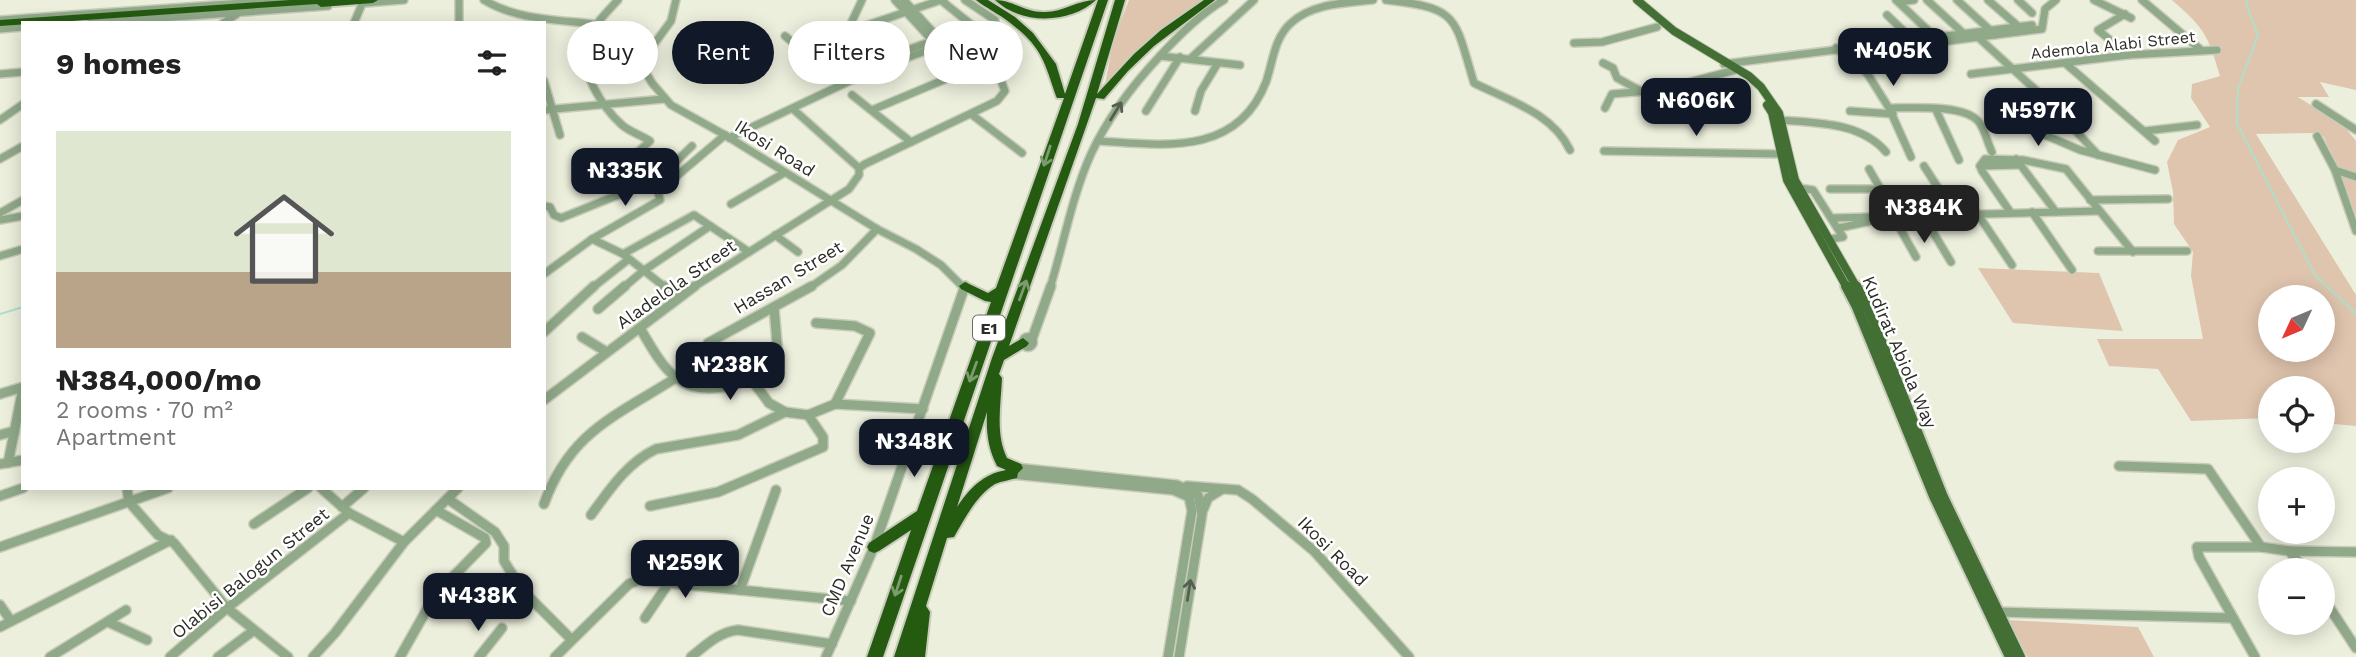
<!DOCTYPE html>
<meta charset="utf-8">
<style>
:root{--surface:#fff;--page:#f2f2f2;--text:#222;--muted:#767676;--line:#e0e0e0;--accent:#111827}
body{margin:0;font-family:"Work Sans",sans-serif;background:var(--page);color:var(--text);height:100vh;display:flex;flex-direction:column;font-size:26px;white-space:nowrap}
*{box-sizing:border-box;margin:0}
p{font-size:23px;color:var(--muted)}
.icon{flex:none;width:38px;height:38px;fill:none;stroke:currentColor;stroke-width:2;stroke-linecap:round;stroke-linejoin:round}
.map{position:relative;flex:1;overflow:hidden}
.side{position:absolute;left:21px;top:21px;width:525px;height:469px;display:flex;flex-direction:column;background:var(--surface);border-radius:0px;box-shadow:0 4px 18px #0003}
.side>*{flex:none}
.top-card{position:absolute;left:567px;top:21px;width:665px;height:63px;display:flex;gap:14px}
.needle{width:46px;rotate:226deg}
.fabs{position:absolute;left:2258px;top:285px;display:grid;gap:14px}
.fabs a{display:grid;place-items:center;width:77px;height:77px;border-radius:50%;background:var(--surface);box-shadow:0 4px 18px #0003;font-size:35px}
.price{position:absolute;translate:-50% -60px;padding:0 16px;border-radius:14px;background:var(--accent);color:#fff;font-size:23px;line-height:46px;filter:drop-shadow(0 2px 4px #0008)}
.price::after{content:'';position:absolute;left:50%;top:42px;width:21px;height:16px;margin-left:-10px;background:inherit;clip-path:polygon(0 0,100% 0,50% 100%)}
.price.active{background:#222;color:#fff}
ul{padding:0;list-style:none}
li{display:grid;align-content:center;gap:14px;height:371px;padding:0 35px}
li+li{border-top:2px solid var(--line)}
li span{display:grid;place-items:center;height:217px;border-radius:0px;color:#555}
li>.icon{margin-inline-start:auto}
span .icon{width:126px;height:126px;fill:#fffc;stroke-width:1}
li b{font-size:30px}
h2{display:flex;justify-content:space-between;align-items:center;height:84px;padding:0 35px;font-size:30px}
.chip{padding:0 24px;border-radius:32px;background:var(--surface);box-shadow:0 4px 18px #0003;font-size:24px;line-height:63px}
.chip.active{background:var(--accent);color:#fff}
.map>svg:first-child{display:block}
.green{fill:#e0c5ae;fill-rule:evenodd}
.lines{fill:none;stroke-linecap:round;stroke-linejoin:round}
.stream{stroke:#afdfc8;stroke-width:2}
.minor-far1-casing{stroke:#c9ccbb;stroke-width:10}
.minor-casing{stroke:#c9ccbb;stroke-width:12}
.major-far1-casing{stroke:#c9ccbb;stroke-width:10}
.major-casing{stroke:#c9ccbb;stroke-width:14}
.highway-casing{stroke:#c9ccbb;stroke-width:4}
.minor-far1{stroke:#90a989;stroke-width:7}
.minor{stroke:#90a989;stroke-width:9}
.major-far1{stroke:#436f35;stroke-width:8}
.major{stroke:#436f35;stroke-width:10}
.highway{fill:#255a11;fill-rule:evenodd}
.oneway{stroke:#545f4e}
.oneway2{stroke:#7c9c70}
.labels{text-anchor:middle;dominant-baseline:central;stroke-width:5;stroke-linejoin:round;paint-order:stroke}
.far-street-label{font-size:16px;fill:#2c2d26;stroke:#fff}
.shield{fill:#fff;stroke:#6b6c67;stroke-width:2}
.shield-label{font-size:16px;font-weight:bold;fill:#2c2d26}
.street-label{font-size:18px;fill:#2c2d26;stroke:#fff}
</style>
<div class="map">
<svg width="2356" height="657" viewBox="0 0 2356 657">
<rect width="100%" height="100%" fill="#ecefdc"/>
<g class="green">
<polygon points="1129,0 1205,0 1145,44 1107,84 1105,84 1114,38"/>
<path d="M2172,0H2356V90L2320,82L2329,97H2298L2344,126L2356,141V216L2324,137L2314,133L2256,134L2356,295V426L2322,423V388H2270V418L2191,421L2158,369L2109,366L2097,339H2203L2191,276L2193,252L2174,224L2173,192L2167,162L2178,140L2210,127L2191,98L2192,84L2220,76C2208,35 2205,29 2172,0ZM2270,298H2322V350H2270Z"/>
<polygon points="1978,268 2099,273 2123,331 2013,323"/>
<polygon points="2008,620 2138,627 2154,657 2028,657"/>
</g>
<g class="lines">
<g class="stream">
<polyline points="2248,0 2246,4 2258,35 2238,89 2237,124 2315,275 2356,314"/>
<polyline points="0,314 23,307"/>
</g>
<defs>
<g id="minor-far1">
<polyline points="459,0 459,23"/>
<path d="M484,0C525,25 578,18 624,29L633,34L643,59"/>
<polyline points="676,0 671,21 643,59 643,68 652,83 671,105 725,135 877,229 916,249 941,265 964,288"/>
<polyline points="862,0 847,32 873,64"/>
<polyline points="895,0 932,40"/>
<polyline points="904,0 942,42"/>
<path d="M1386,0C1460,8 1454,17 1474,83C1510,101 1552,113 1570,150"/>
<polyline points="1896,0 1935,37"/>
<polyline points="1927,0 1963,33"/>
<polyline points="1957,0 1990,30"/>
<polyline points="1988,0 2019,27"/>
<polyline points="2018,0 2032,13"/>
<polyline points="2094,0 2131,18"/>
<polyline points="2142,0 2201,50"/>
<polyline points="1899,2 1914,0"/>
<polyline points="365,3 404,0"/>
<polyline points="2125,14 2098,30 2128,55"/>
<polyline points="1887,15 1913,40 1925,44 2042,29 2045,9 2056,0"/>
<polyline points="0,20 286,0"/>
<polyline points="90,23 328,6"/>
<polyline points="223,23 237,14"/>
<polyline points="354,23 362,4"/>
<polyline points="0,29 23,27"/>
<polyline points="847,32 941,0"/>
<polyline points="785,36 843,84"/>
<polyline points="1980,39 2051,104 2098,155"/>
<polyline points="1574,43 1602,42 1657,27"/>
<polyline points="1836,48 1867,73 1889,108 1911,157"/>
<polyline points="1160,56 1240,65"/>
<polyline points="1191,58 1254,0"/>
<polyline points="872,63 973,26 942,1 944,0"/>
<polyline points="1603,63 1613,68 1617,78 1639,90"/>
<polyline points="2065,63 2155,141"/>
<polyline points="1724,64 2032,25"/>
<polyline points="0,74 23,72"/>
<polyline points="1971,74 2128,55 2217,50"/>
<polyline points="544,81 560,135"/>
<polyline points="852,95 911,142"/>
<polyline points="1996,98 2028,109 2062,115"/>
<polyline points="2316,104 2356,130"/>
<polyline points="1605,108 1612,94 1660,90 1735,70"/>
<path d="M1889,108C1910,108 1963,104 1978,121C1985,129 1987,142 1992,152"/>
<polyline points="793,109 859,168"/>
<polyline points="544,110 664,99"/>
<polyline points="1936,110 1959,160"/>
<polyline points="1146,111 1180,57"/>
<polyline points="1195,111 1201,91 1218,63"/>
<polyline points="1850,111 1893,114"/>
<polyline points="971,114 1022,153"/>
<polyline points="0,120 23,104"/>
<path d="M1780,120C1816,123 1861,122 1886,152"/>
<polyline points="2145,131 2197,125"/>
<polyline points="2040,133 2080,150 2155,170"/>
<polyline points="2317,136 2335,170 2356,231"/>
<polyline points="729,138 873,70 994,26 995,20 965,0"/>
<path d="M1098,141C1163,145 1237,157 1266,82C1273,62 1274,38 1291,23C1312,3 1346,3 1373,0"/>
<polyline points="1604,151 1785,154"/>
<polyline points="0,159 23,146"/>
<polyline points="2016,159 2056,212"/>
<polyline points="1924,166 1955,214"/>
<polyline points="1980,166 2021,165"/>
<polyline points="1869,169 1896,216"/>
<polyline points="2335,170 2356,177"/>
<path d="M605,171L639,151L650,141C641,135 630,132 622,125C603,108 578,70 586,44C592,26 606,13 618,0"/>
<polyline points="1799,188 1813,190 1843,237 1831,239"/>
<polyline points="1830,189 1881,189"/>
<polyline points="2090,200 2168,199"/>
<polyline points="731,204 784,173"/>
<polyline points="544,206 550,207 554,215 561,218 658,179 692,146"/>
<polyline points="2032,212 2072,270"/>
<polyline points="0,213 23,200"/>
<polyline points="1977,213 2012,265"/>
<polyline points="2011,213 1982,171 1980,166 1985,159 2023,160 2066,169 2133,252"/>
<polyline points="1922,214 1951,262"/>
<polyline points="1893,216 1916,257"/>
<polyline points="1833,218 2099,211"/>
<polyline points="0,220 23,216"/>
<polyline points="1839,228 1876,220"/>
<polyline points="775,235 798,252"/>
<polyline points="592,239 623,254 666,288"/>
<polyline points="2098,251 2187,251"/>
<polyline points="623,254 694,215 749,252"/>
<polyline points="0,256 23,249"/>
<polyline points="544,274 592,239 660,200 658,192 725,135"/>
<polyline points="592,288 629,259"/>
<polyline points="623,288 643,271 710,226"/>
<polyline points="692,288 849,189 859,175 859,168 865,164 997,101 1005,91 996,68 984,63 872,110"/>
<polyline points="809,288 842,265 877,229"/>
<path d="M1050,288C1064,243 1072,196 1091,154C1108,117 1132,86 1159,57C1179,35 1199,15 1224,0"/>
</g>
<g id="minor">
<polyline points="664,286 678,297"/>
<polyline points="598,309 625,286"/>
<polyline points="816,323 855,326 870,333 835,404"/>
<path d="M640,328C664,369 679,399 733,385C749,380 765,375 779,366L774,308"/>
<polyline points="544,332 594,286"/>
<polyline points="582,337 605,351"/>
<circle cx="1028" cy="342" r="4.5"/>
<polyline points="1032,339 1051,286"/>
<polyline points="708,343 812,286"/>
<polyline points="751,379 769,403 785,412 808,415 835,404 923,409"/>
<polyline points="0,394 23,387"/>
<polyline points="544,400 695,286"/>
<polyline points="0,435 14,431"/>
<polyline points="8,463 23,388"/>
<polyline points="0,464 23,460"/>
<polyline points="2119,466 2208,469 2261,547"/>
<polyline points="1016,468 1177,485 1198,495 1202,514 1179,657"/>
<polyline points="1012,474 1173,490 1189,497 1192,511 1168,657"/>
<polyline points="1187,486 1238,490 1252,499 1314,551 1409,657"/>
<polyline points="127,488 129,502 158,535 174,543 227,608 288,657"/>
<polyline points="321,488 349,513 404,542"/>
<polyline points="0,496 23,488"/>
<polyline points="448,499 495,532 504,546 504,561 522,590 571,639"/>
<path d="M544,504C570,432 614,417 674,379"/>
<polyline points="650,506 718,492 823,447 823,437 808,415"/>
<polyline points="342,507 364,488"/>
<polyline points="1203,510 1208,498 1221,490"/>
<path d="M591,515C610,489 627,463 656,449L738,435L785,412"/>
<polyline points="254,524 308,488"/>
<polyline points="0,547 168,488"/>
<polyline points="2289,551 2356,552"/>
<polyline points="740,590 776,490"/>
<polyline points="2322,596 2356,648"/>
<polyline points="0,605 11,621"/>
<polyline points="1997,612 2233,618"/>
<polyline points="645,618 668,584"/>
<polyline points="108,622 147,640"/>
<polyline points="0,627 171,540"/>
<polyline points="50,657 126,610"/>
<polyline points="170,657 227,608 349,513"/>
<polyline points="218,657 253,631"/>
<polyline points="313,657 335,633 404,542 458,488"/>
<polyline points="400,657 435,595 486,543 485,538 436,510"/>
<polyline points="479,657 502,628"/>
<polyline points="555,657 629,584 639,580 851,601"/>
<path d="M691,657C706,645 719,632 738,630L832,644"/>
<polyline points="826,657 874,547 965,286"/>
<polyline points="2255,657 2199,557 2197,547 2261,547 2289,551 2306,570"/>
</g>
<g id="major-far1">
<polyline points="1637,0 1674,31 1749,76 1761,87 1779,113 1795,180 1857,288"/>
<polyline points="1767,105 1772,113 1787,180 1847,288"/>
</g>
<g id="major">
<polyline points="1846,286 1857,307 1934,496 2010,657"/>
<polyline points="1856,286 1868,308 1943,497 2020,657"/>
</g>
<g id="highway">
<polygon points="290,0 378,0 373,3 321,7 317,4 0,26 0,20"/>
<path d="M976,0H988L1015,17L1033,33L1056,64L1065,94L1098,0H1108L883,657H867L911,530L879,551L874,553L869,551L867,547L869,543L917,511L991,302L985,301L961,289L959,286L965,282L988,293L996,288L1064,98H1057L1056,96C1044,60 1041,46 1009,22C999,14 986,8 976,0Z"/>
<path d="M995,0C1012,0 1025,12 1043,12C1062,13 1077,0 1096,0C1070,24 1021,25 995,0Z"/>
<path d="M1115,0H1125L1097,94L1134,54L1161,30L1204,0H1215L1154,46L1128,71L1104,99L1096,98L1009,346L1023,338L1029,343L1027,346L1004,360L999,374L1002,378C1001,404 995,434 1007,458L1021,464L1023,468L1018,473L1017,478C1010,480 1002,481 995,484C976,496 965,518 954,537L947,538L926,606L930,612L925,657H894L992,358L1078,124ZM987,412C986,432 988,448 997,466L1006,470C983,474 969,489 957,507Z"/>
</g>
</defs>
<use href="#minor-far1" class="minor-far1-casing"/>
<use href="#minor" class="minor-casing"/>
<use href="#major-far1" class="major-far1-casing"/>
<use href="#major" class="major-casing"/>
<use href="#highway" class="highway-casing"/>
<use href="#minor-far1" class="minor-far1"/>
<use href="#minor" class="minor"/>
<use href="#major-far1" class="major-far1"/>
<use href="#major" class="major"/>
<use href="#highway" class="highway"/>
</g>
<defs><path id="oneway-shaft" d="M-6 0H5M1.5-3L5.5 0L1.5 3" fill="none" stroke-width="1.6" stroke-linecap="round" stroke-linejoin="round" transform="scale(1.75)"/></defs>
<g class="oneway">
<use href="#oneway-shaft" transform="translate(1116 111) rotate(-58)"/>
<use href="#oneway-shaft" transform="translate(1189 590) rotate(-81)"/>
</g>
<g class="oneway2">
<use href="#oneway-shaft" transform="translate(1047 156) rotate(108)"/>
<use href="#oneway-shaft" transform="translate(1023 290) rotate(-70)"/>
<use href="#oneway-shaft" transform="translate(973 372) rotate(110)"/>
<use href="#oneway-shaft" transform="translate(898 586) rotate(108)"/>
</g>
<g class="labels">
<g class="far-street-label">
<text transform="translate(2113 45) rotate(-6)">Ademola Alabi Street</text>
</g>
<rect class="shield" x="973" y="315.5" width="32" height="25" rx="5"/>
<g class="shield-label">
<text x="989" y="328">E1</text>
</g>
<g class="street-label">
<text transform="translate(775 148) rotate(32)">Ikosi Road</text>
<text transform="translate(788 277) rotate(-31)">Hassan Street</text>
<text transform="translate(676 284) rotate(-35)">Aladelola Street</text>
<text transform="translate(1900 352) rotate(67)">Kudirat Abiola Way</text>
<text transform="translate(1333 551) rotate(45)">Ikosi Road</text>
<text transform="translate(847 565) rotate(-67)">CMD Avenue</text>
<text transform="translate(250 573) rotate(-39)">Olabisi Balogun Street</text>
</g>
</g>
</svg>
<div class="fabs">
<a><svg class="needle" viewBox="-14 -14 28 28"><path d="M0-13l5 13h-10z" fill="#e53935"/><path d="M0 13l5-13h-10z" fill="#767676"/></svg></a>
<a><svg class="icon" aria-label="locate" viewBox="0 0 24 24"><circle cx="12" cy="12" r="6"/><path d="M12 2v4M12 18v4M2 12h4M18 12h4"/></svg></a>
<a>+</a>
<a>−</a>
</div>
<b class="price" style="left:1893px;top:88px">₦405K</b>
<b class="price" style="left:1696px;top:138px">₦606K</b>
<b class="price" style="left:2038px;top:148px">₦597K</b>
<b class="price" style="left:625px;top:208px">₦335K</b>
<b class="price active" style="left:1924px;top:245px">₦384K</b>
<b class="price" style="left:730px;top:402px">₦238K</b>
<b class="price" style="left:914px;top:479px">₦348K</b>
<b class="price" style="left:685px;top:600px">₦259K</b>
<b class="price" style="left:478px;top:633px">₦438K</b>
<div class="top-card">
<a class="chip">Buy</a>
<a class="chip active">Rent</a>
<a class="chip">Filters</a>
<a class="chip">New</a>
</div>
<section class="side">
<h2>9 homes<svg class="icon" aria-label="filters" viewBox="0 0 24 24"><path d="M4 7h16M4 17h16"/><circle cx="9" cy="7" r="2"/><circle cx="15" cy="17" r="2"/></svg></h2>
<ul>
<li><span style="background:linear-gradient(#dfe7d0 65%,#b9a48a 0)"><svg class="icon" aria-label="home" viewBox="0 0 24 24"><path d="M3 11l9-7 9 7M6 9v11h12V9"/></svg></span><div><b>₦384,000/mo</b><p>2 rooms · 70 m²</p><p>Apartment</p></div></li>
</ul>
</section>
</div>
